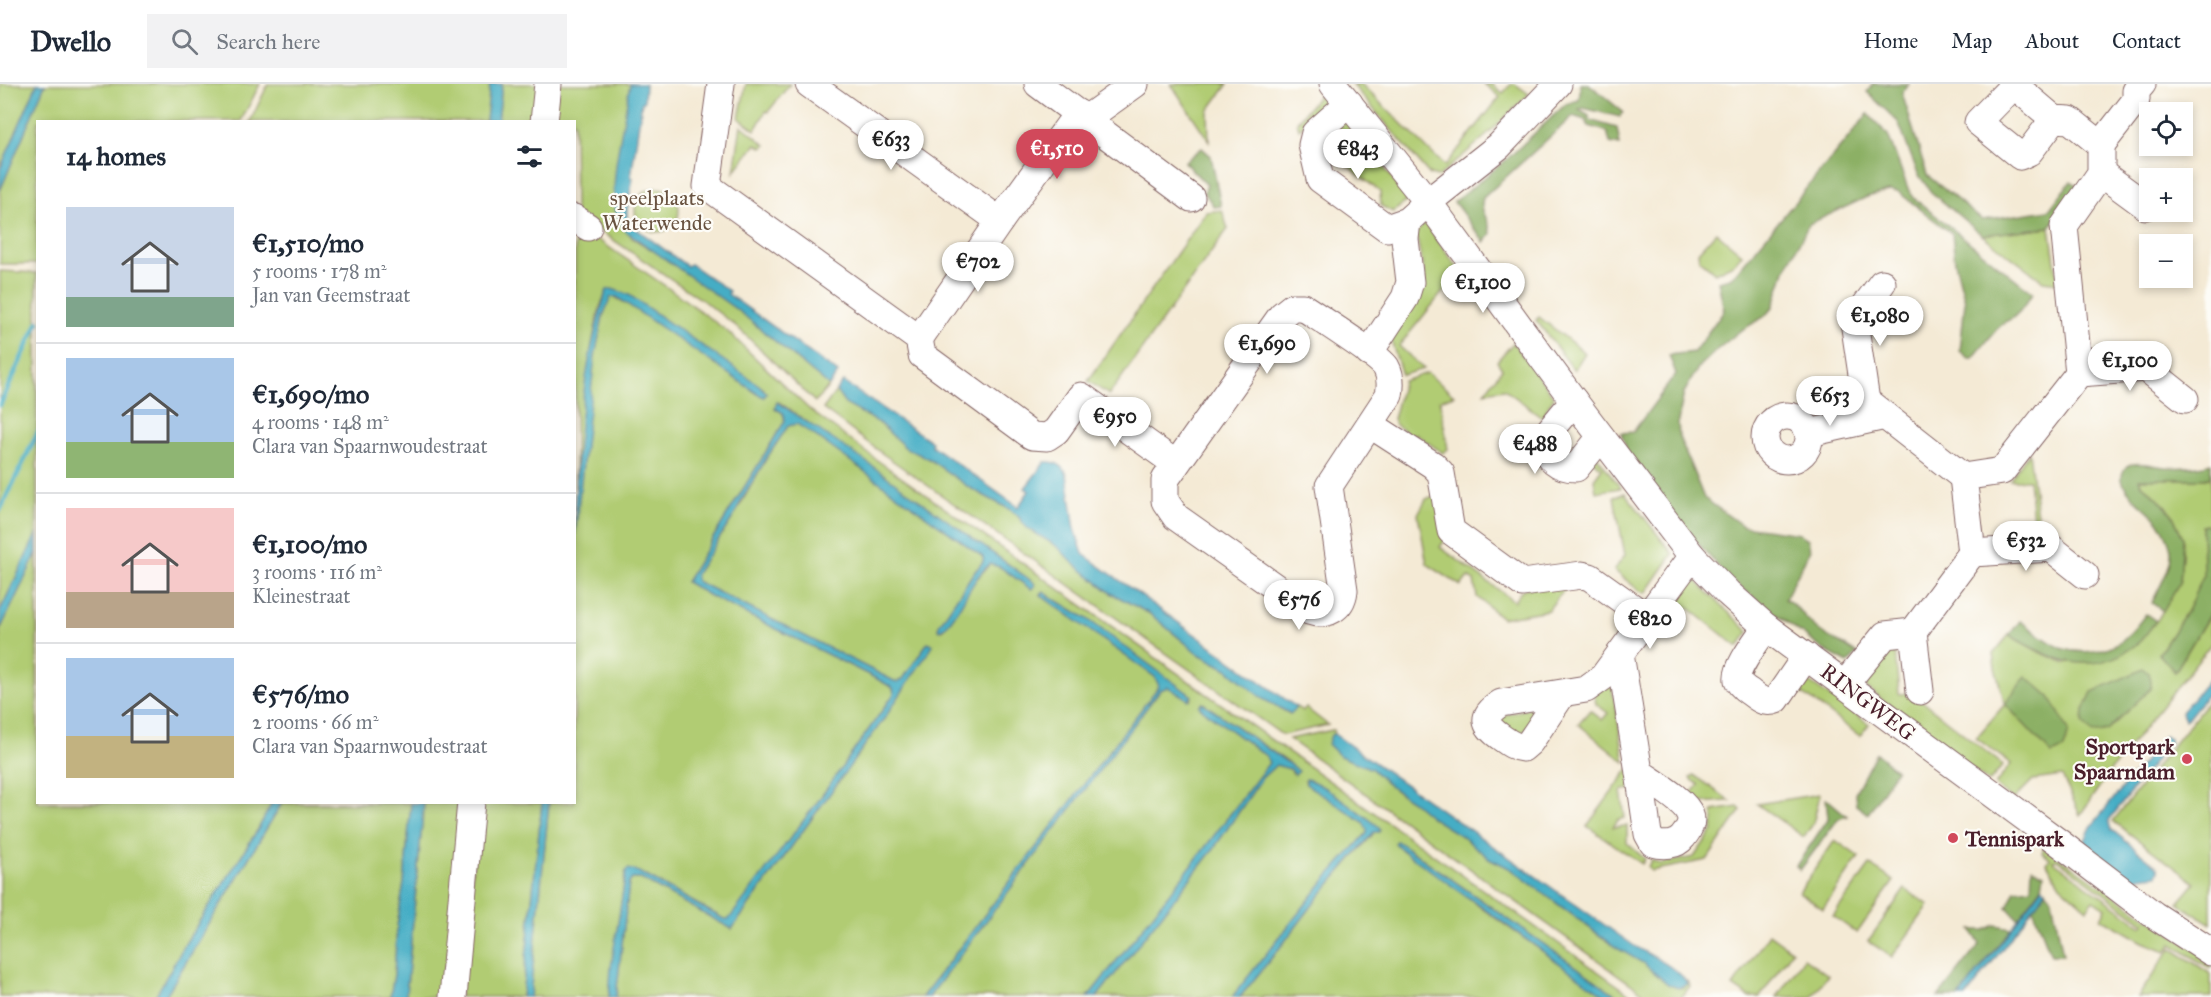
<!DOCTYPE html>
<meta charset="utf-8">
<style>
:root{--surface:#fff;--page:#f2f2f3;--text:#1f2937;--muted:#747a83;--line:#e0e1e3;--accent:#d1495b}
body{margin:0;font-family:"IM FELL Great Primer",serif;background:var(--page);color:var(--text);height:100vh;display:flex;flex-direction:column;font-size:22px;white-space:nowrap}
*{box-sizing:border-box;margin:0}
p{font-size:20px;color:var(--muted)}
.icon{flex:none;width:33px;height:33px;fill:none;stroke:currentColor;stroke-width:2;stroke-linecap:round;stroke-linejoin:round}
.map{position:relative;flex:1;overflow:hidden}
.details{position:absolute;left:36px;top:36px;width:540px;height:684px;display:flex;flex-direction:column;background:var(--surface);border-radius:0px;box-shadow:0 3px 9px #0003}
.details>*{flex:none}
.controls{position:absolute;left:2139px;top:18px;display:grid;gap:12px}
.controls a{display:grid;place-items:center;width:54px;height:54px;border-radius:0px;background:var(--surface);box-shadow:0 3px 9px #0003;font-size:30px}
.price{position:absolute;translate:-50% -51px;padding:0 14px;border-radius:21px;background:#fff;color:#222;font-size:20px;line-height:39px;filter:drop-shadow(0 2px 3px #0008)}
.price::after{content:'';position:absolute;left:50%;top:36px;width:18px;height:14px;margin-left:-9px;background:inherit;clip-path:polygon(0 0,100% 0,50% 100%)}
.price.on{background:var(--accent);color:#fff}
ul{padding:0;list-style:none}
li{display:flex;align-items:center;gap:18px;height:150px;padding:0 30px}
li+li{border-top:2px solid var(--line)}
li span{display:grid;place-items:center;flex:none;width:168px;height:120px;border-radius:0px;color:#555}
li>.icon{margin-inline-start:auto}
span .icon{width:72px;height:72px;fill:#fffc;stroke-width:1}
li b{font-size:26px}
h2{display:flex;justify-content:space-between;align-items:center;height:72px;padding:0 30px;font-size:26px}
header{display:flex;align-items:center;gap:36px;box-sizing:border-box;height:84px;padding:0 30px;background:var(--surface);border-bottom:2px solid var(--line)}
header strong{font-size:28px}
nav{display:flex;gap:33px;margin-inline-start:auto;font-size:21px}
.search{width:420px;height:54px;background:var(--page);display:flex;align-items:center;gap:15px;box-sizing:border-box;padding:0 21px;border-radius:0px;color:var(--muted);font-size:22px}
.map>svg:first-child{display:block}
.green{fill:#b1cc73;stroke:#7e764f;stroke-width:1.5;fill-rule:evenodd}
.forest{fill:#8cb065;stroke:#6b6848;stroke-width:1.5}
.water{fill:#45adc5;stroke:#486678;stroke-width:1.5}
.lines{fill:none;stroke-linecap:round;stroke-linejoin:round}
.stream{stroke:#45adc5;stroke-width:5}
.minor-casing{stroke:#866666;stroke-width:29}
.minor{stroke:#fff;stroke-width:27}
.poi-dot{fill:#d1495b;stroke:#fdfcf7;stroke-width:2}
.labels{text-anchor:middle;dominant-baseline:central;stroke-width:4.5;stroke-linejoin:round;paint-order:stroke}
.park-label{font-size:22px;fill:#695341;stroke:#fdfcf7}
.street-label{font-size:22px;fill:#4a1f2b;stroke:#fdfcf7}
.poi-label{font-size:22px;font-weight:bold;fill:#4a1f2b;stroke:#fdfcf7;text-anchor:end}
</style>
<header>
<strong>Dwello</strong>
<div class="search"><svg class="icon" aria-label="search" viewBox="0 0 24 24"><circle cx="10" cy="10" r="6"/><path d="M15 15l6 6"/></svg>Search here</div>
<nav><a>Home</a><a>Map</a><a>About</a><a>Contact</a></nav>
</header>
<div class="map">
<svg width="2211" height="913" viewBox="0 0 2211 913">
<rect width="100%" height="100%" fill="#fdfcf7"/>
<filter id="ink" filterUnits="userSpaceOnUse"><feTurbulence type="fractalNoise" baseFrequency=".0167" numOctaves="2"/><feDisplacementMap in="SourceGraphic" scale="12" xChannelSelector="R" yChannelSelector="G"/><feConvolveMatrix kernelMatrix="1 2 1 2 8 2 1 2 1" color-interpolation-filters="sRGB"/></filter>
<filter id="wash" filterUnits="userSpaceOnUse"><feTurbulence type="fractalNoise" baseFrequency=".008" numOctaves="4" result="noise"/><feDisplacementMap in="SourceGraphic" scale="24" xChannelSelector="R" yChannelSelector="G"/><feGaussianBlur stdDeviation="1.35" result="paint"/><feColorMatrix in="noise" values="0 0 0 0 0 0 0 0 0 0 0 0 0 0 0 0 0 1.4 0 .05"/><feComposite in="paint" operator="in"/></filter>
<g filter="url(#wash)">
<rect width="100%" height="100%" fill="#f4ead5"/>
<g class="green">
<polygon points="0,0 37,0 0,85"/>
<polygon points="45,0 260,0 241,37 38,38 37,180 0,180 0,107"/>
<polygon points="268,0 490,0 486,37 250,38"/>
<polygon points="502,0 541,0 537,37 498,38"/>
<polygon points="556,0 630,0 615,96 615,123 632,154 659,170 740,228 829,302 815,318 736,242 702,216 575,130 574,38 551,38"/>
<polygon points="746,0 790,0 768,28 766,27 755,46 739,34"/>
<polygon points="1171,0 1228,0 1208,27 1209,57"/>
<polygon points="1352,0 1361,0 1445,82 1500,13 1484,0 1491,0 1503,9 1511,0 1515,0 1529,10 1487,51 1438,93 1430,91"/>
<polygon points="1322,7 1331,19 1299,45 1297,38"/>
<polygon points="1348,35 1408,116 1393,128 1381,122 1380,108 1337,73 1335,60 1322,62 1322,55"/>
<polygon points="741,41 766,61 763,64 756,60 734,88"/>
<circle cx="657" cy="126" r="22"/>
<polygon points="1222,126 1228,145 1225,149 1109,311 1088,297 1206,128"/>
<polygon points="1425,139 1460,187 1399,262 1424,285 1402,291 1390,253 1425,195 1416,149"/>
<path d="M575,140L677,210L727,247L810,326L877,376L1634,913H1619L1406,763L1402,766L1454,802L1481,824L1607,913H1240L1282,861L1318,814L1373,750L1351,724L1312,697H1305L1306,700L1363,738L1367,746V749L1324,797L1232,913H1097L1212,767L1262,694L1276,681L1290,685L1293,690L1289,679L1203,619V626L1266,672L1269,679L1191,782L1088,913H929L1160,606L1168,603L1191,615L1192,613L1086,534L1043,508L1041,510L1043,513L1155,593L1159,602L922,913H616L629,799L632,795H641L732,845L886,632L928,558L903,595L898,598L894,597L696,497L695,493L697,488L734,432L766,375L788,342L797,340L810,348L983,473V478L972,491L938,543L943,546L974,498L990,480L1000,483L1031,505L1035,502L1034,499L1007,479L779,318L775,324L783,329L785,337L686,498L710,512L881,597L893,604L894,610L816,720L732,833L728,836L724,835L645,791L625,790L609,913H530L549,719L574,718V479L577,473L575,452C577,419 593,224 613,212L627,220L758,310L764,305L629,211L608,206C599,220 596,240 593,256C584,305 579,355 575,404Z"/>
<polygon points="2050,143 2058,199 2043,197 1982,151"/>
<polygon points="1716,148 1742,170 1735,179 1715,189 1699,175 1698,168"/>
<polygon points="0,187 37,189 37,449 0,527"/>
<polygon points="1539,233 1585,269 1574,286 1536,236"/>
<polygon points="1513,259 1554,313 1542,333 1504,305 1485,308 1502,285 1497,277"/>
<polygon points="1427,289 1454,311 1440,316 1448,365 1443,369 1416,350 1414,354 1395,340 1393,335 1403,297"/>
<polygon points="836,307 845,320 878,338 906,364 929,375 970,404 1009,425 1017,431 1027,444 1058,463 1072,478 1111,509 1150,530 1199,570 1227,585 1263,615 1290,630 1296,623 1303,627 1306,624 1328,641 1283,651 1281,650 883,370 823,325"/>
<polygon points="2029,368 2040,455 2035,456 2034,448 2002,450 2002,448 2034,445 2029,396 2010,396"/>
<polygon points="1597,372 1621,404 1596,408 1594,395 1602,384 1591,376"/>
<polygon points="2211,393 2211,440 2202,442 2204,492 2187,527 2159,570 2175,588 2211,528 2211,560 2111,686 2080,731 2062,692 2033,696 2013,716 1995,701 2011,680 1976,654 2005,620 1995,584 1993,570 2009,551 2041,569 2066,579 2139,558 2158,535 2180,497 2183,454 2172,430 2158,414 2141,400 2139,394 2205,395"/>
<polygon points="1625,409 1673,470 1646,509 1640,507 1614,486 1625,471 1614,413"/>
<polygon points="1438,410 1445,456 1440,463 1514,517 1523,505 1571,497 1548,526 1502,534 1477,513 1474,497 1468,493 1461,502 1427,480 1418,430 1426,415"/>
<polygon points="37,469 38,718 272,719 257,747 187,857 155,913 0,913 0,546"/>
<polygon points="1695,496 1749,548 1738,563 1676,514 1690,497"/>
<polygon points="1889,559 1891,567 1895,567 1899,610 1912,609 2003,681 1989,698 1866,603 1861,593 1867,584 1874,588 1885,573 1879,568"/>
<polygon points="1806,596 1869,640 1860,652 1798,606"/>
<polygon points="1611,598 1625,678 1578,640 1590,626 1602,636 1608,629 1596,620 1594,609"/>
<polygon points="2211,613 2211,840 2178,819 2195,799 2113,737"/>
<polygon points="1551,618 1518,654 1498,638 1498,633"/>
<polygon points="1333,646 1334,650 1331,651 1340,672 1372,685 1396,707 1412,717 1432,734 1463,753 1489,774 1511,785 1608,858 1643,879 1668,900 1678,904 1683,903 1687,897 1690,902 1682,913 1649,913 1289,655"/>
<polygon points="1631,682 1635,704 1621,707 1625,734 1618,736 1613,743 1627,742 1627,759 1645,775 1642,780 1587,742"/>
<polygon points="1694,691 1730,717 1697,719 1691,711 1699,701 1690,694"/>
<polygon points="1820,710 1813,740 1804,753 1757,720"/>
<polygon points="282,719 411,719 404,799 397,842 394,891 390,913 165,913"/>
<polygon points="424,719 464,719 446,913 406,913"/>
<polygon points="479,719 542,719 522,913 460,913"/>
<polygon points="1738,723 1741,726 1707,776 1651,787 1648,783 1651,776 1661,780 1694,773 1713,746 1713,727"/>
<polygon points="1835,756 1859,773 1823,825 1799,808"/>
<path d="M2044,763L2211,877V885L2172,860L2166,867L2143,858L2101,834L2106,824L2094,816L2087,825L2060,801L2047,779L2050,775L2042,769ZM2057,775L2144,839L2142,842L2055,778L2054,777Z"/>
<polygon points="1870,781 1894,797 1857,849 1833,832"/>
<polygon points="1905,805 1929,821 1892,873 1868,857"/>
<polygon points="1769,850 1792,867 1760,913 1749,913 1733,902"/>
<polygon points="2171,864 2211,890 2211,913 2138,913"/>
<polygon points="1804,874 1828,891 1812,913 1777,913"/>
</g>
<g class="forest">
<path d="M1581,0H1589L1623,28L1620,33L1583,24L1579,26L1589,32V36L1617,44L1620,61L1610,59L1607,47L1589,42L1585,36L1573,32L1483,114C1479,128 1490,136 1491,150L1484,158L1454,118L1506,76L1566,20L1579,16Z"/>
<polygon points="1873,0 1909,0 1902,9 1927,91 1982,136 2049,126 2071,97 2078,102 2050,143 1982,151 1931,108 1918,90 1898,38 1867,8"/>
<path d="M1868,30L1888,51L1909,107L1915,115L2033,209L2020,227L2013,234L2001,240L1973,274H1969L1960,267L1965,217L1955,178L1952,150L1898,108L1889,107L1867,113L1809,140L1786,184L1773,223L1764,233L1740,247L1719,264L1698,284L1684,309L1678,337L1679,353L1704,414L1743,442L1800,450L1808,455L1810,466L1785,515C1799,522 1807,538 1820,547C1832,556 1845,561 1857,570L1848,579L1824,566L1728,494L1670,427L1629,372L1621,349L1633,348L1676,290L1669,271L1694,268L1724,226L1718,197L1730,194L1736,189Z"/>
<polygon points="1202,64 1211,72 1221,122 1214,123 1204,108 1207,101 1184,78"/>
<path d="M2211,379V393L2205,395H2139L2141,400L2158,414L2172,430L2183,454L2180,497L2163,527L2152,519C2159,503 2172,484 2171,467C2170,458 2163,444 2158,437C2149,425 2115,404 2123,388C2125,383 2129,380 2133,380C2144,378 2155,382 2165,383C2181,384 2196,384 2211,379Z"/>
<polygon points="2211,440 2211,528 2175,588 2159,570 2187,527 2203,492 2202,442"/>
<path d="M2146,530L2156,537C2150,544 2145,553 2138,559C2093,596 2052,576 2009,551L2020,537C2032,545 2051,561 2064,565C2085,571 2112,567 2127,552C2134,546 2140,537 2146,530Z"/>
<polygon points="2143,585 2149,589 2151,596 2151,604 2107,647 2093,650 2083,639 2084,626 2092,608"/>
<polygon points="2026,592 2050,613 2069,647 2064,665 2052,670 2005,620"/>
<polygon points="1876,669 1896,686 1868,730 1856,721 1855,709"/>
<polygon points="1826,714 1847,732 1838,735 1800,786 1796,782 1828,735"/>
<polygon points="2032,784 2044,790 2042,803 2018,835 2007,823 2015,806 2031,804"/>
<polygon points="2046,806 2052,815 2063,871 2051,871 2033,824"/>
<polygon points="1995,841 2011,844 1959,913 1938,913 1980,860 1971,846 1985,846"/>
</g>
<g class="water">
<polygon points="37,0 45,0 0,107 0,85"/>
<polygon points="490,0 502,0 498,37 486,37"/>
<path d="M630,0H645L644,18H642L631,93L633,94L627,126V133L630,140L687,182L690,180L729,207L728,210L838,289L829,302L740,228L624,146C620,139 617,133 615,125C610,92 625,34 630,0Z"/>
<path d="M612,205L629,211L759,301L767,309L764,313L758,310L627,220L617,213H611L603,232L595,272L575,452C574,375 582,284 605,211L607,206Z"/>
<path d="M843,298L932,358L931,361L1018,423L1029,407L1025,404L1045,378C1054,377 1064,381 1067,391L1075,445L1083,470L1296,623L1291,630L1263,615L1227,585L1199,570L1150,530L1111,509L1072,478L1058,463L1027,444L1017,431L1009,425L970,404L929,375L906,364L878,338L845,320L836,307Z"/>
<path d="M777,318L868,379L1034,499L1035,502L1031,505L1000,483L990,480C969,497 960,532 941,546L938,545L939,541L972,491L983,478V473L810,348L797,340L788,342L766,375L741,417L734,432L697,488L695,493L696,497L894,597L898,598L903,595L928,558L933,561L886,632L732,845L641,795H632L629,799L616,913H609L611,883L626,787L628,785L637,787L711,828L724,835H729L816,720L894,610L893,604L881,597L710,512L686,498L785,337L783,329L775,324Z"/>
<polygon points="37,449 37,469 0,546 0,527"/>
<polygon points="1043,508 1086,534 1192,612 1189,616 1168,603 1160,606 929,913 922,913 1159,602 1155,593 1043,513 1041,511"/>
<polygon points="2211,593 2211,606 2188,634 2185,636 2181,628"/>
<polygon points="1203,619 1299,687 1295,691 1290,685 1276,681 1262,694 1212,767 1097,913 1088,913 1191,782 1269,679 1266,672 1203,626 1199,622"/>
<path d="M1334,650L1633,861C1645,869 1683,886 1687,900L1678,904L1668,900L1643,879L1617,864L1511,785L1489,774L1463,753L1432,734L1412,717L1391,703L1372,685L1340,672L1328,660L1331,651Z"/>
<path d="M2164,652L2170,655V658L2109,736L2112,746L2158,783L2159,787L2157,791L2138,793L2136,800L2134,794H2130C2120,786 2088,767 2085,756L2091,743Z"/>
<path d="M1306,695C1322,698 1363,731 1378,742L1380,746L1379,748H1374L1318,814L1282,861L1240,913H1232L1324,797L1367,749V746L1363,738L1306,700Z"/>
<polygon points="272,719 282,719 165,913 155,913 187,857 257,747"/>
<polygon points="411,719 424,719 406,911 406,913 390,913 394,891 397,842 404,799"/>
<polygon points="542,719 549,719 530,913 522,913"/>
<polygon points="1397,757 1619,913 1607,913 1587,899 1402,766 1395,759"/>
<polygon points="2043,803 2046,807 1966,913 1959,913"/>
</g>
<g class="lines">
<g class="stream">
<polyline points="0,321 38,238"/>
<polyline points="0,426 38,348"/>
</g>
</g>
</g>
<g filter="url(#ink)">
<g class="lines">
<defs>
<g id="minor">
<polyline points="721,0 707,102 919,255 922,271 1032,352 1047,353 1056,347 1081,312 1176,380"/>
<polyline points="809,0 1000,137"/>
<polyline points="1038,0 1191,114"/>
<polyline points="1333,0 1428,118 1574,317 1692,472 1728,509 1766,543 2061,760 2154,831 2211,868"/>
<polyline points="1349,19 1315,49 1312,61 1320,95 1387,144 1407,137 1428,118 1499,62 1558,0"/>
<polyline points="1086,35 1135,0"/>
<polyline points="2054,35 2029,68 2020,72 1978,38 2014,1 2054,35 2070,36 2101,61"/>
<polyline points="544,38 548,0"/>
<polyline points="2101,61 2136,16 2136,7 2142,0"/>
<polyline points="2101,89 2146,122"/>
<polyline points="574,134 588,143"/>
<polyline points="1882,199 1854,237 1866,317 1963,393"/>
<path d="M1292,223H1303C1319,234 1378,271 1386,283C1391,292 1391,301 1389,311L1329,402L1344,506C1342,525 1326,533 1309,527L1176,433L1165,417V396L1282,231Z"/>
<polyline points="919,255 1000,137 1078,29"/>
<polyline points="1369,269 1405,214 1410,198 1405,155 1407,137"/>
<polyline points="2079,289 2146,284 2185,315"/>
<path d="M1574,317L1541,357C1548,374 1557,384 1576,384L1601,353"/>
<circle cx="1787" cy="354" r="22"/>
<polyline points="1371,341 1433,381 1441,389 1451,447 1522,499 1582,491 1590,493 1646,533"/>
<polyline points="1809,349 1885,332"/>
<polyline points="1972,469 2051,464 2085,491"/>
<path d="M1766,543C1759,554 1735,584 1738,596C1740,602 1747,606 1751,609C1760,616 1766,620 1776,616L1806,572"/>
<polyline points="1620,570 1639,688"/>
<polyline points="1845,600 1885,551 1913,548"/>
<polyline points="1920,607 1913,548 1972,469 1963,393 2002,387 2079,289 2064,142 2101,89 2101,61"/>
<path d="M1563,609L1530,658L1523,664C1514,663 1509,659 1502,654C1484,642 1480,632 1501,619L1586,605L1603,593L1692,472"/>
<path d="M1639,688C1651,697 1686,717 1690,731C1693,738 1688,747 1683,753C1676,762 1663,762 1653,759L1648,750Z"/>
<polyline points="453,913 471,718"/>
</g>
</defs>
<use href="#minor" class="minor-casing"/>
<use href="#minor" class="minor"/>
</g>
</g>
<g class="poi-dot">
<circle cx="2187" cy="675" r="6"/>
<circle cx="1953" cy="754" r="6"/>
</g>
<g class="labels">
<g class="park-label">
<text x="657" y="113">speelplaats<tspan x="657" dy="25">Waterwende</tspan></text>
</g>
<g class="street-label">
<text transform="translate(1868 618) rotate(37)">RINGWEG</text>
</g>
<g class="poi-label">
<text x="2175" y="662">Sportpark<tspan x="2175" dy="25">Spaarndam</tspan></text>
<text x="1965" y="754" text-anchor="start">Tennispark</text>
</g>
</g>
</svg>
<div class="controls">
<a><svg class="icon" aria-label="locate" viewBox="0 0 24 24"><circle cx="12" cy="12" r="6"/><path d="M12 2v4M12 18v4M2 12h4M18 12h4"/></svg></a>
<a>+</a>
<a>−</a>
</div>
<b class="price" style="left:891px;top:87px">€633</b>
<b class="price on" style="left:1057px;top:96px">€1,510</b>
<b class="price" style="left:1358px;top:96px">€843</b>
<b class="price" style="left:978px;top:209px">€702</b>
<b class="price" style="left:1483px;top:230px">€1,100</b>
<b class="price" style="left:1880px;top:263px">€1,080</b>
<b class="price" style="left:1267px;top:291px">€1,690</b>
<b class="price" style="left:2130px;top:308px">€1,100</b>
<b class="price" style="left:1830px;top:343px">€653</b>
<b class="price" style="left:1115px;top:364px">€950</b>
<b class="price" style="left:1535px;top:391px">€488</b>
<b class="price" style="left:2026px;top:488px">€532</b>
<b class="price" style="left:1299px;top:547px">€576</b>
<b class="price" style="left:1650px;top:566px">€820</b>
<section class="details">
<h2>14 homes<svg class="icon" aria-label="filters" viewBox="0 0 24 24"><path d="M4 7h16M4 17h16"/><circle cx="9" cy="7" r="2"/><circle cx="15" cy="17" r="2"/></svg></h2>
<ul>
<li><span style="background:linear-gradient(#c9d6e8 75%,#7fa58c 0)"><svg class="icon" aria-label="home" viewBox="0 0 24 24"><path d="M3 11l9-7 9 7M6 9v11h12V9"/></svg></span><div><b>€1,510/mo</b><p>5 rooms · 178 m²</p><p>Jan van Geemstraat</p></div></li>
<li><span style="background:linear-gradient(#a9c7e8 70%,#8fb573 0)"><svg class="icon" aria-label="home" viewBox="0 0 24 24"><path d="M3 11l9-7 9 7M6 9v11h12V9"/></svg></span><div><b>€1,690/mo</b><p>4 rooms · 148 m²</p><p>Clara van Spaarnwoudestraat</p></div></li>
<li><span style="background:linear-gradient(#f6c9c9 70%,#b9a48a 0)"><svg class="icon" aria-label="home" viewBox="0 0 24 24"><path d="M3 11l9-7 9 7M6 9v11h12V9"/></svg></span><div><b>€1,100/mo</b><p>3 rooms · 116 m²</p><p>Kleinestraat</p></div></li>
<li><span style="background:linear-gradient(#a9c7e8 65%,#c2b280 0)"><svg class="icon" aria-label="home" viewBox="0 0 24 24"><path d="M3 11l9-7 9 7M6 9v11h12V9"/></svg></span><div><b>€576/mo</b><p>2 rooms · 66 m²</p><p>Clara van Spaarnwoudestraat</p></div></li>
</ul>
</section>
</div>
